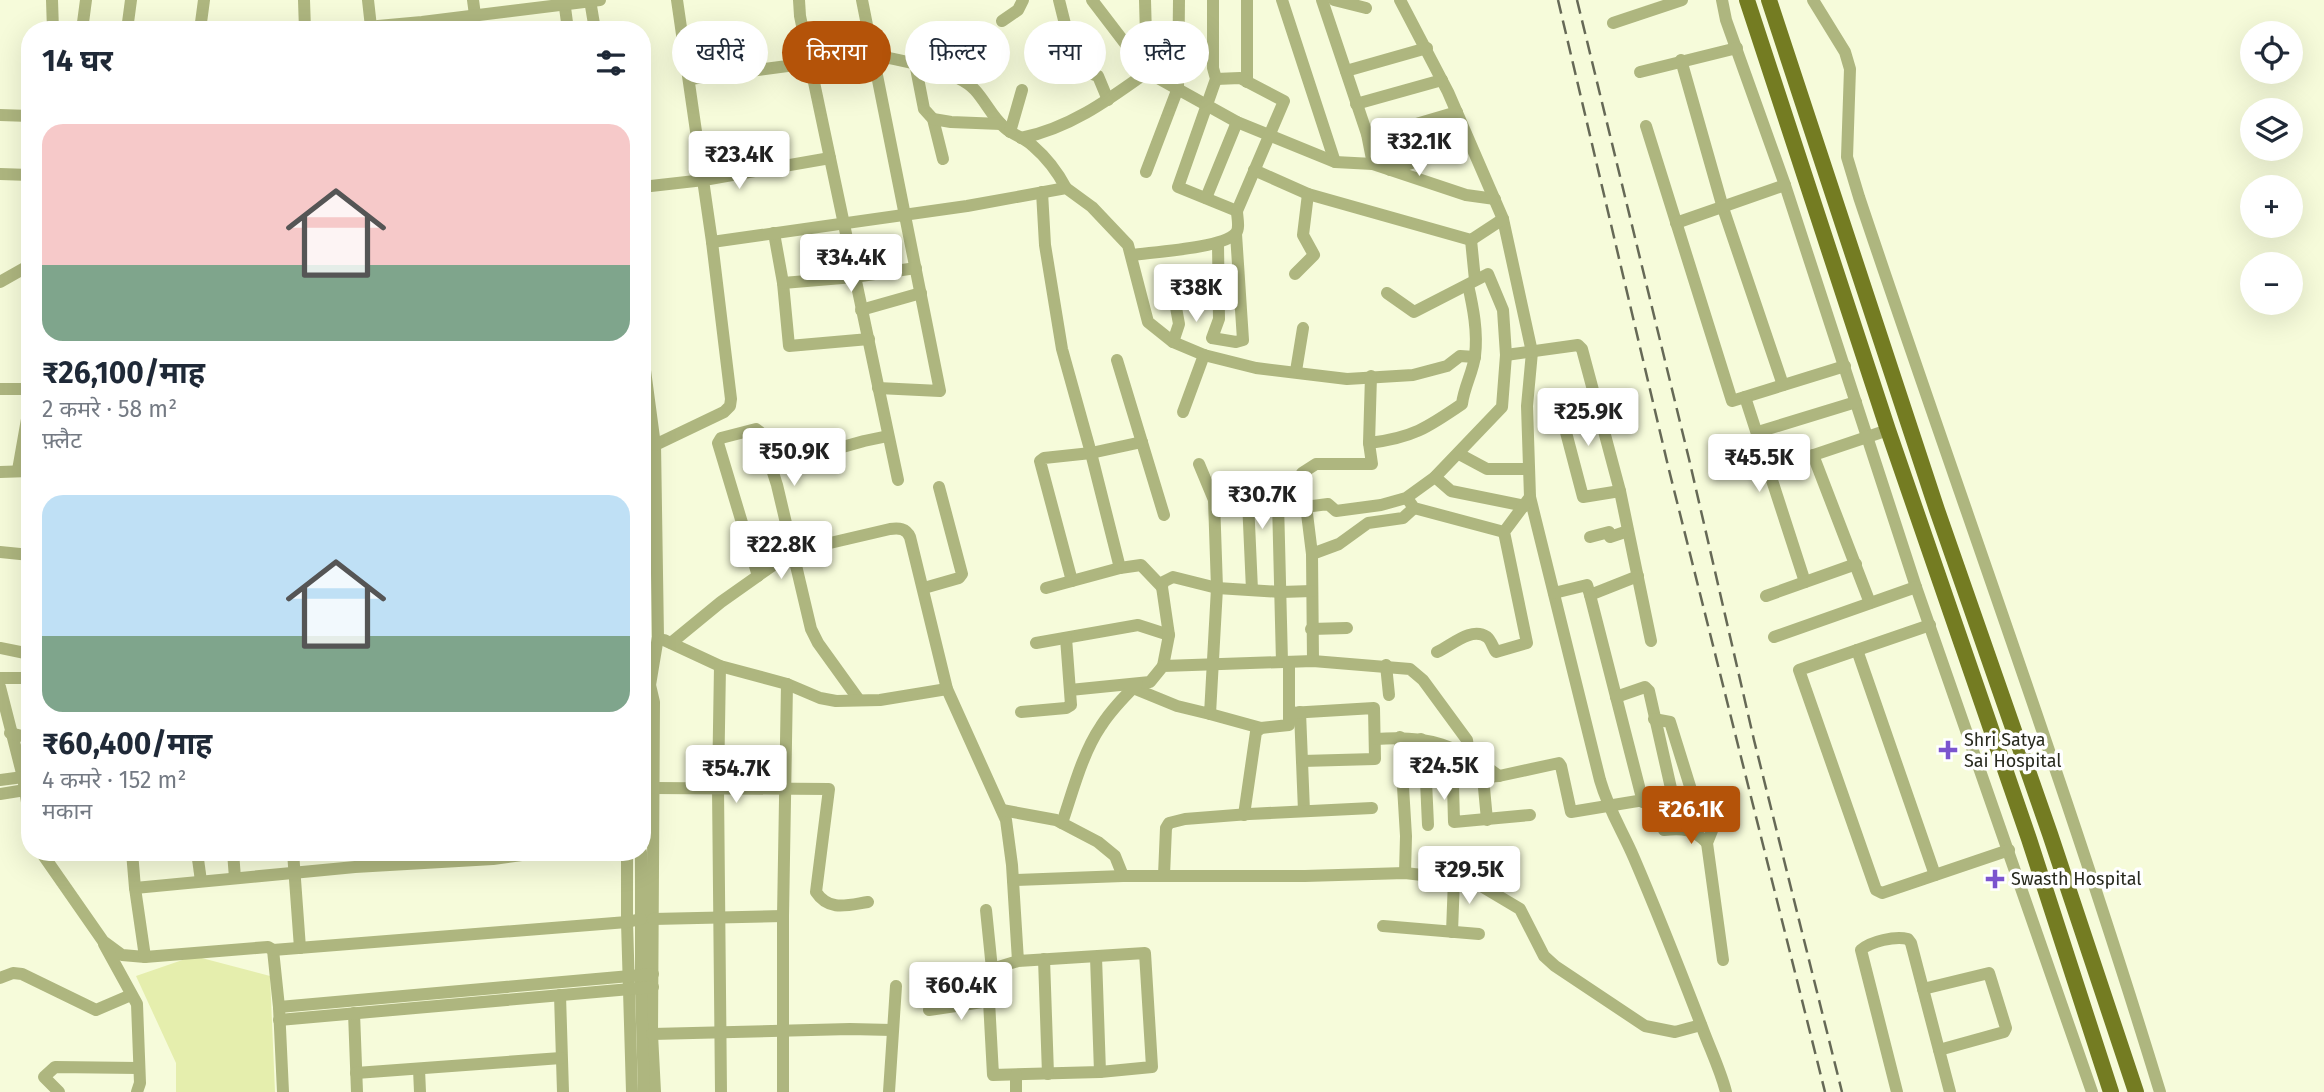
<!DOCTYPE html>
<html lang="hi">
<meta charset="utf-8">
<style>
:root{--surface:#fff;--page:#f6f6f7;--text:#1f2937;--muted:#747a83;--accent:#b45309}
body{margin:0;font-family:"Fira Sans","Noto Sans Devanagari",sans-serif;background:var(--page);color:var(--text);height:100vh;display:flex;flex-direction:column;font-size:26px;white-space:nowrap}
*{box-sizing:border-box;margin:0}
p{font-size:23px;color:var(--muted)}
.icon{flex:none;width:38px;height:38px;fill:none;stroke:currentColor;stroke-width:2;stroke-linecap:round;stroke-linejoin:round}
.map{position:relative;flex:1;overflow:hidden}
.sheet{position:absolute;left:21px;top:21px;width:630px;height:840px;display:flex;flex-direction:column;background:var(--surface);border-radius:28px;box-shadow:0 7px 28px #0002}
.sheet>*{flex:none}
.guide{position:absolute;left:672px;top:21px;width:665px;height:63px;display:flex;gap:14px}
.buttons{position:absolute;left:2240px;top:21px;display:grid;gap:14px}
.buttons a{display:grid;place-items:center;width:63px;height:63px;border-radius:50%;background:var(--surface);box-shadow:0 7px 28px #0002;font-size:35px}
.price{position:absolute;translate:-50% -60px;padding:0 16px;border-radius:7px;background:#fff;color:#222;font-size:23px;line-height:46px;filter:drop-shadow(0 2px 4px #0008)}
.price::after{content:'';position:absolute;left:50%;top:42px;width:21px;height:16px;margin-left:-10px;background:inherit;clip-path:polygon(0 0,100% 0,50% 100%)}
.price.current{background:var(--accent);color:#fff}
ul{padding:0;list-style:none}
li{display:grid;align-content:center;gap:14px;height:371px;padding:0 21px}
li span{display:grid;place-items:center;height:217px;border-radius:21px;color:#555}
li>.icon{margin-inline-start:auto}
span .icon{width:126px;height:126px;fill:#fffc;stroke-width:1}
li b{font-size:30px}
h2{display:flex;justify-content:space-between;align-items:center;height:84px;padding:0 21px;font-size:30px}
.chip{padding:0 24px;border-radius:32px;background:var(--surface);box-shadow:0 7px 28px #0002;font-size:24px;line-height:63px}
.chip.current{background:var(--accent);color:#fff}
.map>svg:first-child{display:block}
.green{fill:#e5eead}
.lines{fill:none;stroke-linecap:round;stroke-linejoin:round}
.minor{stroke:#aeb67f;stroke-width:12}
.major{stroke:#747c22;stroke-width:16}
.rail{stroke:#666956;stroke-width:2.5;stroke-dasharray:14 7;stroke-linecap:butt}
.poi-dot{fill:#7b54ce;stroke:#fff;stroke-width:2.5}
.labels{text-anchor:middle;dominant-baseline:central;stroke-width:7;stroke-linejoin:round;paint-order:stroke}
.poi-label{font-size:18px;fill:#282a1e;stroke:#fff;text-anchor:start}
</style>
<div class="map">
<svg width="2324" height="1092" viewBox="0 0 2324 1092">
<rect width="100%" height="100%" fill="#f6fbda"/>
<polygon class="green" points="194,956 270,976 275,1092 176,1092 176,1063 136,976"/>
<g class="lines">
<g class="minor">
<polyline points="52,0 53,30"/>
<polyline points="304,0 305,30"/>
<polyline points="368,0 371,27"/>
<polyline points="473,0 475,15"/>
<polyline points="564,0 568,30"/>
<polyline points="590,0 595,30"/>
<polyline points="799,0 800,16 898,480"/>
<polyline points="862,0 940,391 878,388"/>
<polyline points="1059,0 1076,68 1098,76 1108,100"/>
<polyline points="1092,0 1147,72 1237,122 1335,162 1373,164 1466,195 1495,199"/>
<polyline points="1213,0 1213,68 1216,79 1178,187 1237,211"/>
<polyline points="1247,0 1247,82"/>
<polyline points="1282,0 1335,162"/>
<polyline points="1322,0 1367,134 1373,164"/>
<polyline points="1334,0 1366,8"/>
<path d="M1400,0L1448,92L1503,219L1532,352L1527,406L1530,497L1600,780C1609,811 1622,830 1634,858C1658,914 1680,970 1702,1027C1710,1049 1720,1069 1726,1092"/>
<polyline points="1722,0 1726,20 1785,185 1916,587 2092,1092"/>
<path d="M1813,0L1845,52L1850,69L1847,157L1859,197C1959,496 2068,791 2160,1092"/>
<polyline points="1002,21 1018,10 1023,0"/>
<polyline points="1613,23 1682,0"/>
<polyline points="82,30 86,0"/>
<polyline points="127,30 131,0"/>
<polyline points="200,30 204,0"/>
<polyline points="334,30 422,22 600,0"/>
<path d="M874,55C900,60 957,70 975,90C986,102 992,117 1005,128C1013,135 1025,138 1033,146C1047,158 1057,171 1066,188"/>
<polyline points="1681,60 1723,208 1783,385"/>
<polyline points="915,63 924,109 933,119 943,159"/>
<polyline points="1346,71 1427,48"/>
<polyline points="1640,72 1737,48"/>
<polyline points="690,79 810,63"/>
<polyline points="1356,104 1442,80"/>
<polyline points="0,115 30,116"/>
<polyline points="933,119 951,122 1001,124"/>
<polyline points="1646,126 1732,401 1845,366"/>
<polyline points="1010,132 1022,90"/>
<polyline points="1367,134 1406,127 1457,112"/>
<path d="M1021,138C1070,128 1108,100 1147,72L1145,0"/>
<polyline points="1254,170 1308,194 1471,240 1503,219"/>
<polyline points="1390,170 1439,154"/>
<polyline points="1146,172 1178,88 1179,0"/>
<polyline points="0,174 30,175"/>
<polyline points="642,187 704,180 830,158"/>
<polyline points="1042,192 1045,245 1062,349 1091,453 1044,458 1040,461 1072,581"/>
<polyline points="1206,198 1237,122"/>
<polyline points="1676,223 1785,185"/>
<polyline points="774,233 783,283 789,346 869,339"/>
<polyline points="1471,240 1475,280"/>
<polyline points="712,242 967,206 1066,188 1092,207 1128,245 1148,322 1173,342 1204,355 1256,368 1347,379 1413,375 1447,366 1460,356 1475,357"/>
<polyline points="1218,244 1219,319 1212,338 1236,342 1243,340 1236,234"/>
<path d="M1132,255C1153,252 1224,248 1236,233C1240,228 1237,217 1237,211L1284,101L1240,78L1216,79"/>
<polyline points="1295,274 1314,255 1303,235 1308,194"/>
<polyline points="0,282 30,265"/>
<polyline points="783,283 854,277 916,268"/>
<polyline points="861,310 921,293"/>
<polyline points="1173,342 1179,324 1175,302"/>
<polyline points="642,348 655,445 658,637 650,685 644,701 642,794"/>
<polyline points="1506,355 1578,345 1582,349 1620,491 1651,641"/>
<polyline points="1117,360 1164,515"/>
<polyline points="1296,371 1303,328"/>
<polyline points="0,389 30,389"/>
<polyline points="1745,397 1805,582"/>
<polyline points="1558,402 1583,497 1620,491"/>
<polyline points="1183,412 1204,355"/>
<polyline points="1758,432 1856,402"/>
<polyline points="1142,442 1091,453 1120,568 1141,565 1162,587"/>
<path d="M1369,443C1412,438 1427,428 1462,404C1464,387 1473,372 1475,356C1478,332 1473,307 1468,285"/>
<polyline points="655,445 724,412 730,406 731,399 712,242 677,0"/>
<polyline points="1459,454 1487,469 1529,469"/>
<polyline points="1813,455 1870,603"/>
<polyline points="771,467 864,441 888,436"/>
<polyline points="18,470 30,402"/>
<polyline points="1769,470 1888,430"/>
<polyline points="0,472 30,471"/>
<polyline points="1435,477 1451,491 1525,506"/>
<polyline points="1214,500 1278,502 1305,507 1328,504 1336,511 1381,505 1406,498 1435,477 1502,407 1506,355 1503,310 1488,274 1414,312 1387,293"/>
<polyline points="1248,501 1252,590"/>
<polyline points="1409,501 1414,508 1504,532"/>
<polyline points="1278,502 1282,662"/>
<polyline points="1590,537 1609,532 1610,537 1628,531"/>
<polyline points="0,552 30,555"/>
<polyline points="1312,554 1339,544 1368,523 1403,518 1414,508"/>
<polyline points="758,576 718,443 721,438 756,429 760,432 777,485 811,629 818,643 859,700"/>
<polyline points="924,588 959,578 962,574 939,487"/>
<polyline points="1046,588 1120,568"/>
<polyline points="1554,593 1587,585 1590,595 1638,576"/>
<polyline points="1590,595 1643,802"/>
<polyline points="1766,596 1856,564"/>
<polyline points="1930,625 1799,670 1876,890 1882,893 2009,850"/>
<polyline points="1311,629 1347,628"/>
<polyline points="1774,637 1916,587"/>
<polyline points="664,640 720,666 787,684 820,698 836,701 880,700 947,689"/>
<path d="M671,643L721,602L779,561L800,550L890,529C899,528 906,528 910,537L947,689L1006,820L1012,865L1018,961L992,969L989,1001L993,1075L1100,1072L1152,1067L1145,953L1018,961"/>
<polyline points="1036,643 1138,625 1169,635"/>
<polyline points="0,648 30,654"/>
<polyline points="1857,650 1935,875"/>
<path d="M1437,652C1451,646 1471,626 1487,637C1491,640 1493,648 1496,652L1527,643L1504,532L1530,497"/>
<polyline points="1313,661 1312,554 1302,473 1316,464 1372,464 1369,443 1371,376"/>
<polyline points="1386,665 1389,695"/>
<polyline points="720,666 718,788 721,1092"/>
<polyline points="1163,666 1169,635 1162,587 1163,582 1173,577 1217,588 1281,592 1312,591"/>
<polyline points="0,678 30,678"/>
<polyline points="650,685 654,702 652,1034 655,1092"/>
<polyline points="0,687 23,777 30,821"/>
<polyline points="1133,688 1177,706 1210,714 1217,588 1214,500 1199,464"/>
<polyline points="1070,690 1150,682 1163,666 1313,661 1410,669 1423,680 1467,740 1469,754"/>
<polyline points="1616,697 1645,687 1649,691 1680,828"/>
<polyline points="1021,712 1066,708 1071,705 1066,638"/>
<polyline points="1300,712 1304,811"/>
<polyline points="1290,713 1374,708 1375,759 1302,761"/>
<polyline points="1210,714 1261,728"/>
<polyline points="1654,719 1670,722 1693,796"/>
<polyline points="10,733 30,738"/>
<polyline points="1400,737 1406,836 1405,873"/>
<path d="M1376,739C1429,735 1457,745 1499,776"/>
<polyline points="1421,739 1421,781 1499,776 1559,763 1561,766 1571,812 1674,795 1693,796 1709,809 1713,828 1707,843 1723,960"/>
<polyline points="1452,748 1454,822 1530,815"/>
<polyline points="1483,777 1487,820"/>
<polyline points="0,780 23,777"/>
<polyline points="1426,781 1428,825"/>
<path d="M654,788L829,789L816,892C829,912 848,905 868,902"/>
<polyline points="0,794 25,790"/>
<polyline points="1002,810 1056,820 1098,842 1115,856 1123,876"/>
<polyline points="1244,815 1256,732 1261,728 1289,725 1289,662"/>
<path d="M1062,823C1073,791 1082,754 1101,726C1111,710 1124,697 1137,684"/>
<path d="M1664,830C1683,828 1694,829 1707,843"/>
<polyline points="41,852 103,941 122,955 145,957 268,947 273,950 279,1007 283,1092"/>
<polyline points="132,852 135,888 145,957"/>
<polyline points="197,852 201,881"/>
<polyline points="233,852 235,878"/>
<polyline points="293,852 300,948"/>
<polyline points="627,852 627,922 632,1092"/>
<polyline points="641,852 641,988 644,1092"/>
<polyline points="1164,875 1166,828 1169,823 1185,819 1249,814 1372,808"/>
<polyline points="1013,880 1123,876 1305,876 1405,873 1473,881 1520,909 1544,956 1555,966 1645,1026 1675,1032 1701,1025"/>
<polyline points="135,888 355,867 493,859 543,852"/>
<polyline points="986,910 992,969"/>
<polyline points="653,919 783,916"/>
<polyline points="1383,926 1479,934"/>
<polyline points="1452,932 1454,879"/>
<polyline points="104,944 137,1004 140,1083 137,1092"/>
<polyline points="273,950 627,922 641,919"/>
<polyline points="1096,957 1100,1072"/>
<polyline points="1044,959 1048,1074"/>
<polyline points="0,978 13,973 22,974 96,1010 131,995"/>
<polyline points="1923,989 1989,973 2006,1028 2004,1032 1939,1050"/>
<polyline points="560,995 563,1092"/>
<polyline points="279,1007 653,974"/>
<polyline points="929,1010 989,1001"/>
<polyline points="354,1013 357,1092"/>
<polyline points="279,1020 653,987"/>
<polyline points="652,1034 850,1029 892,1030"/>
<polyline points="419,1069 420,1092"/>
<polyline points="356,1073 561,1058"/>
<polyline points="1016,1075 1016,1092"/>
<polyline points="59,1092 44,1077 55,1067 138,1068"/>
<polyline points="783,1092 783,916 787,684"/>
<polyline points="889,1092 896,986"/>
<path d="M1897,1092L1861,950C1871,941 1895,936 1908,939L1911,943L1950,1092"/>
</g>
<g class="major">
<polyline points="1747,0 1888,430 2029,839 2111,1092"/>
<polyline points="1769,0 1937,510 2050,834 2136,1092"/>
</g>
<g class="rail">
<polyline points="1558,0 1669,470 1825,1092"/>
<polyline points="1577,0 1689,459 1754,740 1842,1092"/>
</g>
</g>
<g class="poi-dot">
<path d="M1944.5 739.5h7v7h7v7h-7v7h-7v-7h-7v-7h7z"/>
<path d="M1991.5 868.5h7v7h7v7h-7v7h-7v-7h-7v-7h7z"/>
</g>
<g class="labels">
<g class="poi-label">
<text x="1964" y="740">Shri Satya<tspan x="1964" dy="21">Sai Hospital</tspan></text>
<text x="2011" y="879">Swasth Hospital</text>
</g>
</g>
</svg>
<div class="buttons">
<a><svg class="icon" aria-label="locate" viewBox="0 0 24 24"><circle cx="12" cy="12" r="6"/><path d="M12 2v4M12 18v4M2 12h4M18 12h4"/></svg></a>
<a><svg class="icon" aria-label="layers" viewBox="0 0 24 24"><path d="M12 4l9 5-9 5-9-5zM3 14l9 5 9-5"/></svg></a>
<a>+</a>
<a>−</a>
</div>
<b class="price" style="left:1419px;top:178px">₹32.1K</b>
<b class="price" style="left:739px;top:191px">₹23.4K</b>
<b class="price" style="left:851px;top:294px">₹34.4K</b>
<b class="price" style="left:1196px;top:324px">₹38K</b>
<b class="price" style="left:1588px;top:448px">₹25.9K</b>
<b class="price" style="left:794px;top:488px">₹50.9K</b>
<b class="price" style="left:1759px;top:494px">₹45.5K</b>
<b class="price" style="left:1262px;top:531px">₹30.7K</b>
<b class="price" style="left:781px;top:581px">₹22.8K</b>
<b class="price" style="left:1444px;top:802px">₹24.5K</b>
<b class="price" style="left:736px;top:805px">₹54.7K</b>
<b class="price current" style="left:1691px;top:846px">₹26.1K</b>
<b class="price" style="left:1469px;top:906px">₹29.5K</b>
<b class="price" style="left:961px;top:1022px">₹60.4K</b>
<div class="guide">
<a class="chip">खरीदें</a>
<a class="chip current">किराया</a>
<a class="chip">फ़िल्टर</a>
<a class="chip">नया</a>
<a class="chip">फ़्लैट</a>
</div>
<section class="sheet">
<h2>14 घर<svg class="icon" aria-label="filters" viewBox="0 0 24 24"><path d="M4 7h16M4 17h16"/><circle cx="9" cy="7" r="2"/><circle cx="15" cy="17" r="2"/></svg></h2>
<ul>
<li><span style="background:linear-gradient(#f6c9c9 65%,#7fa58c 0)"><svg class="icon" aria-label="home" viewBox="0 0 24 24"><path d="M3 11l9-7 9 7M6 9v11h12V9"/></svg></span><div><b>₹26,100/माह</b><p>2 कमरे · 58 m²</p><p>फ़्लैट</p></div></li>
<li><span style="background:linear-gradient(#bfe0f5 65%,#7fa58c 0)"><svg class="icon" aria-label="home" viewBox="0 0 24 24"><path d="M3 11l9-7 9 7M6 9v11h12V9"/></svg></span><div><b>₹60,400/माह</b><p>4 कमरे · 152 m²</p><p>मकान</p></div></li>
</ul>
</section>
</div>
